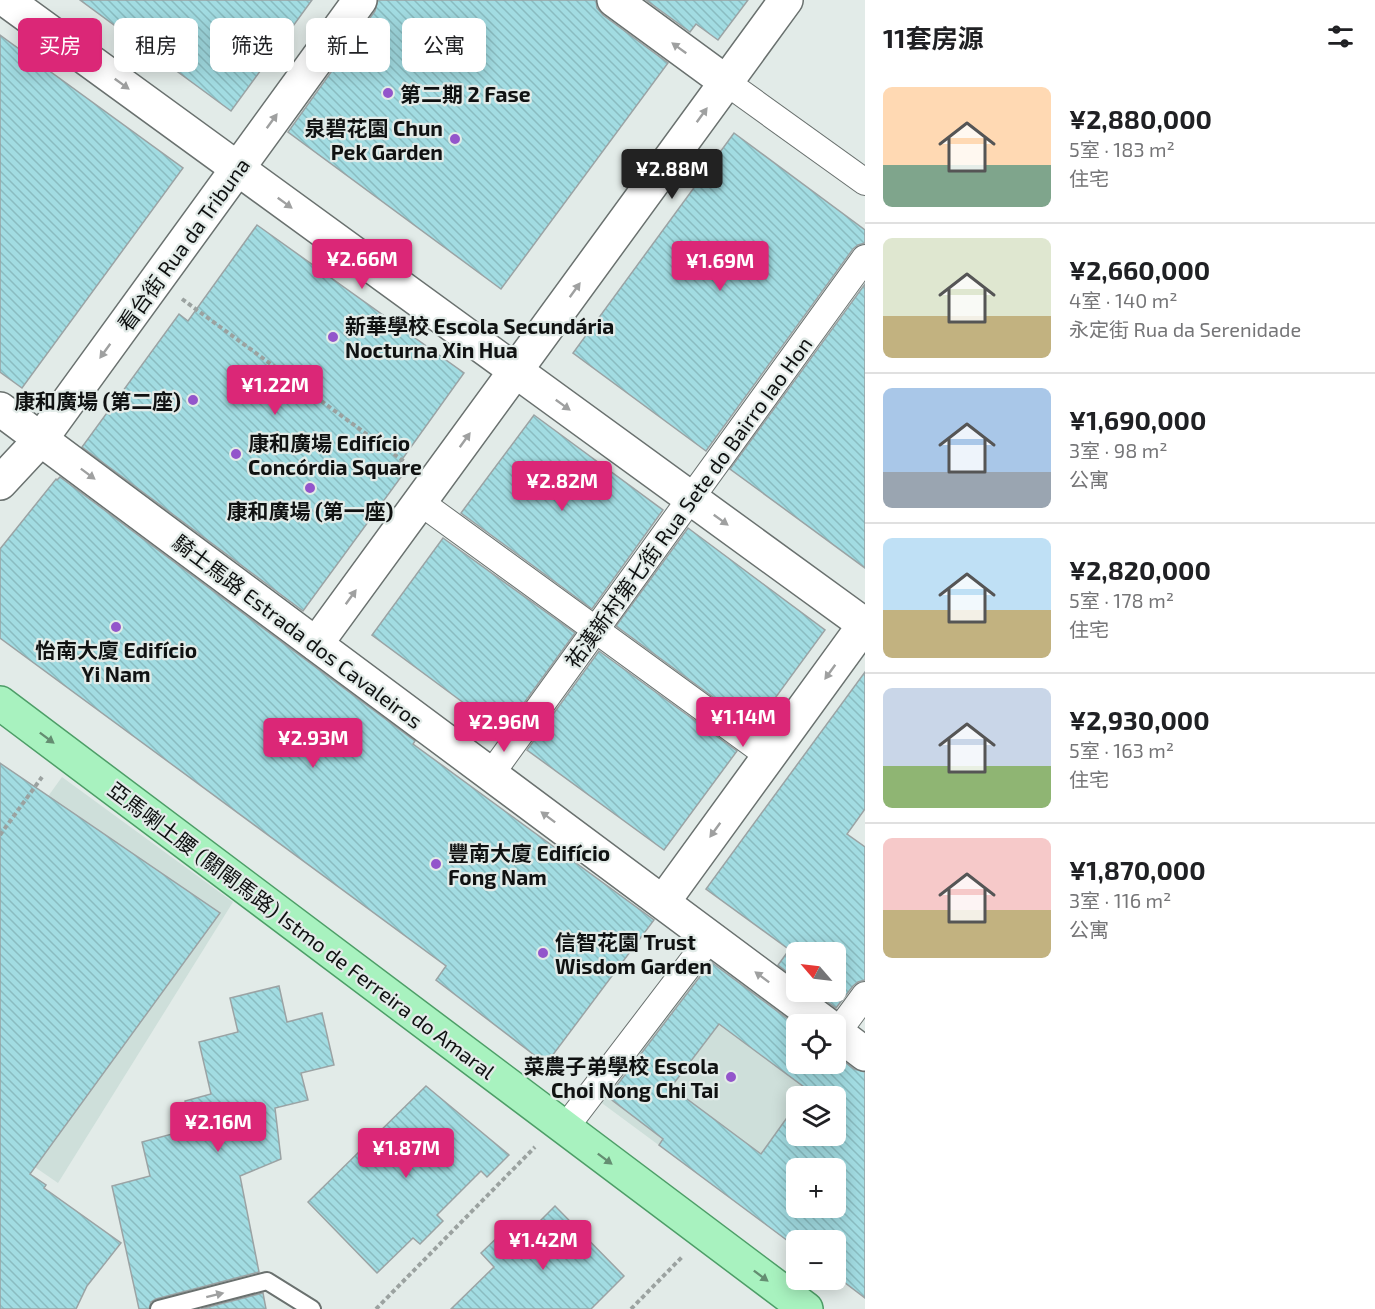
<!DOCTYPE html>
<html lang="zh">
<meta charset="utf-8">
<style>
:root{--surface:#fff;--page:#f2f2f2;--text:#202124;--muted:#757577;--line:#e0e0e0;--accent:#db2777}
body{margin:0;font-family:"Exo 2","Noto Sans SC",sans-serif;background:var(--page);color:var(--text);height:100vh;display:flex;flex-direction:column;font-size:22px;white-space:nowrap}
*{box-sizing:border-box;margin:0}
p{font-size:20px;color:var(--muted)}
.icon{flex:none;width:33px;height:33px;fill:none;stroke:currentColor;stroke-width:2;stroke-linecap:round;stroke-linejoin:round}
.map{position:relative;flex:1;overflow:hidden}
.sheet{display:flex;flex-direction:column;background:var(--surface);width:510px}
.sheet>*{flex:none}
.banner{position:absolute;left:18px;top:18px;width:570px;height:54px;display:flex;gap:12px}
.needle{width:39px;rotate:298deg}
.controls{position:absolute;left:786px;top:942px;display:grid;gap:12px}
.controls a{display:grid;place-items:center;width:60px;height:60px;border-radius:9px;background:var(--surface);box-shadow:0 3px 15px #0003;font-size:30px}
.price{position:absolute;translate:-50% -51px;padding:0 14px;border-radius:6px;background:var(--accent);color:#fff;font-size:20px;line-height:39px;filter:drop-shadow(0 2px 3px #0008)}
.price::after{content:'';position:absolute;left:50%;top:36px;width:18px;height:14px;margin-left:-9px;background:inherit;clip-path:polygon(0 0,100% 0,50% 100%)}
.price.current{background:#222;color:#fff}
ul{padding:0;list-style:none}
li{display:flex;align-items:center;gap:18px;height:150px;padding:0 18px}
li+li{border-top:2px solid var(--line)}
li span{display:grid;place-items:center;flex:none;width:168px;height:120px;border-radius:9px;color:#555}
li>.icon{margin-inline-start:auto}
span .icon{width:72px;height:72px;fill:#fffc;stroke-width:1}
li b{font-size:26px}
h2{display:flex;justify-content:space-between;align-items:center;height:72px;padding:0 18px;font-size:26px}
.tag{padding:0 21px;border-radius:9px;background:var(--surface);box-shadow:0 3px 15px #0003;font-size:21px;line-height:54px}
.tag.current{background:var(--accent);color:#fff}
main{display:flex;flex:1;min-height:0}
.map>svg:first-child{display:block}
.built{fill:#cedfda}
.building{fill:url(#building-back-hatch);stroke:#9ba3a4;stroke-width:1.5;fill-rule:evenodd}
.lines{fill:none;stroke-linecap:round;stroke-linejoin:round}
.service-casing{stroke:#6a716f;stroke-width:20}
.pedestrian-casing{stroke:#6a716f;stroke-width:28}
.minor-casing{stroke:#6a716f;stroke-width:36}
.tertiary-casing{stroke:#6a716f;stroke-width:36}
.primary-casing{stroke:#4d9e67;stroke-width:36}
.path{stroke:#9ba2a0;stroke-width:4;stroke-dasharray:4.5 3;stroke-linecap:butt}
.service{stroke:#fff;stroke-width:16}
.pedestrian{stroke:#fff;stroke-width:26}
.minor{stroke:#fff;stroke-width:33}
.tertiary{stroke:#fff;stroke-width:33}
.primary{stroke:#a8f2bf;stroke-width:33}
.oneway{fill:#9fa0a0}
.oneway2{fill:#648d71}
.poi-dot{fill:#9355cb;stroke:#e2ebe8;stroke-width:2}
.labels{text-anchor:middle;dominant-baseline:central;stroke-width:4.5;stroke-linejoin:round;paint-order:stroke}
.poi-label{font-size:21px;font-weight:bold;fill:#101212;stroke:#e2ebe8;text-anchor:start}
.street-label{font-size:21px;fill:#101212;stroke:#e2ebe8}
</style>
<main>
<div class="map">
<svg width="865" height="1309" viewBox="0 0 865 1309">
<defs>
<pattern id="building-back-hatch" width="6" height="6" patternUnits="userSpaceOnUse" patternTransform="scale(1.5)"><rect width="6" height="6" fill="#a2dce2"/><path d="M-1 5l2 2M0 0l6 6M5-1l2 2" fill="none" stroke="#8abcc1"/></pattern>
</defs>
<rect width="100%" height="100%" fill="#e2ebe8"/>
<g class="built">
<polygon points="62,777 233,902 58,1183 0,1143 0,863"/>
<polygon points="706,947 810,1024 796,1024 796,1064 836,1064 836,1043 863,1064 836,1101 836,1096 796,1096 796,1136 810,1136 752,1214 595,1098"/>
</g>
<g class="building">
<polygon points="80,0 312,0 231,111"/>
<polygon points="378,0 596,0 597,8 603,15 668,63 501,289 288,132 375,11"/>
<polygon points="646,0 748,0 718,40 696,24 690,32"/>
<polygon points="0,35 183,168 22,388 0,372"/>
<polygon points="734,133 865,230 865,243 858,245 853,249 706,451 573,353"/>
<polygon points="257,225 464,373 393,472 401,477 303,611 82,447 179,314 188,321"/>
<polygon points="865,284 865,568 730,469"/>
<polygon points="534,415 663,510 592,609 461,513"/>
<polygon points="60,477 415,741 413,744 654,920 546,1064 436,980 446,966 0,638 0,549 56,479 57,480"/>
<polygon points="688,528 825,630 754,727 616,626"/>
<polygon points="443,538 575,633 503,732 372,635"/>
<polygon points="599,651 737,751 664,850 527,750"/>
<polygon points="865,672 865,809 847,834 865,847 865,980 858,982 853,986 836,1008 814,992 836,992 836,952 796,952 796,979 778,965 789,950 787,948 706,889"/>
<polygon points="0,763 220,913 30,1174 46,1185 44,1188 121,1243 87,1286 76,1309 0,1309"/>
<path d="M711,962L796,1025V1064H836V1055L854,1069L865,1072V1298L836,1276V1240H796V1247L659,1145L663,1139L608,1097ZM719,1024L808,1090L803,1096H836V1136H796V1105L761,1154L671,1087ZM796,1168H836V1208H796Z"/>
<polygon points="279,986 287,1022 322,1013 334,1065 301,1073 308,1100 275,1108 281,1159 240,1176 259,1272 156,1299 151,1302 149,1309 139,1309 112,1186 150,1176 142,1142 191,1129 185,1101 211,1094 199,1042 238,1032 230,998"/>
<polygon points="426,1086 509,1155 487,1177 481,1171 437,1215 443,1221 420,1244 413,1238 377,1273 308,1202"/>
<polygon points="555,1206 624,1276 591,1309 451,1309 494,1267 481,1253 505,1230 518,1243"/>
<polygon points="263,1293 266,1309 201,1309"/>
</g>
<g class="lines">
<defs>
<polyline id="service" points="159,1309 267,1281 312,1309"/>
<g id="pedestrian">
<polyline points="726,82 865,182"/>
<polyline points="420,502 769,756"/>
<polyline points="491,774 865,258"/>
<polyline points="837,1033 865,995"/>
<polyline points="565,1128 710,938"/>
</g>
<g id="minor">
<polyline points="614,0 726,82"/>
<polyline points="0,409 826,1024"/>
<polyline points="0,483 41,439 360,0"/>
<polyline points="316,644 786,0"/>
<polyline points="663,902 865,624"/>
<polyline points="836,1032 865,1054"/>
</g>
<polyline id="tertiary" points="6,0 865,625"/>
<polyline id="primary" points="0,703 806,1309"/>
</defs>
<use href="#service" class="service-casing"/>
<use href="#pedestrian" class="pedestrian-casing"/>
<use href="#minor" class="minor-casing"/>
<use href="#tertiary" class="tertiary-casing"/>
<use href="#primary" class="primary-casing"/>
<g class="path">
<polyline points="182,299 406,463"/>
<polyline points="0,835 42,777"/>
<polyline points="376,1309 535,1147"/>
<polyline points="631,1309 683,1256"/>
</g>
<use href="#service" class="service"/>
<use href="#pedestrian" class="pedestrian"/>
<use href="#minor" class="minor"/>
<use href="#tertiary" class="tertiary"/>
<use href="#primary" class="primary"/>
</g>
<defs><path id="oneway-solid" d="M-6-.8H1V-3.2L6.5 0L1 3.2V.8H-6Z" transform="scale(1.5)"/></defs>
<g class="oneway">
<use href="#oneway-solid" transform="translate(679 48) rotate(-144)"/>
<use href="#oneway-solid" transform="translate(122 84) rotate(36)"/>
<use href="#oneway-solid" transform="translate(702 115) rotate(-54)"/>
<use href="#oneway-solid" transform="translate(272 121) rotate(-54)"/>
<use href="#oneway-solid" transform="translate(285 203) rotate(36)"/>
<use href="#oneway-solid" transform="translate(575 290) rotate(-54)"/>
<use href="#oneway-solid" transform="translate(105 351) rotate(126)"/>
<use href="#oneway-solid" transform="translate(563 405) rotate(36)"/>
<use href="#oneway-solid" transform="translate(465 440) rotate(-54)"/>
<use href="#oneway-solid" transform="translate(88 474) rotate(37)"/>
<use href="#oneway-solid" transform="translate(721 520) rotate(36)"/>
<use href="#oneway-solid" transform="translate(351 597) rotate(-54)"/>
<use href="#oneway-solid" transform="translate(830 672) rotate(126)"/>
<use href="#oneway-solid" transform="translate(548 817) rotate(-143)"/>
<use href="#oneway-solid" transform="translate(715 830) rotate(126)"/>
<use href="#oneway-solid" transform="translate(762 977) rotate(-143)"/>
<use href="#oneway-solid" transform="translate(215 1295) rotate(-14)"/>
</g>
<g class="oneway2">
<use href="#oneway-solid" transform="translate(47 738) rotate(37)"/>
<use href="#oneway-solid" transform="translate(605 1159) rotate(37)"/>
<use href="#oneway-solid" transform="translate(761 1276) rotate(37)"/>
</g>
<g class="poi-dot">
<circle cx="388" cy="93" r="6"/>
<circle cx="455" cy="139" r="6"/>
<circle cx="333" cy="337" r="6"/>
<circle cx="193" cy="400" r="6"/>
<circle cx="236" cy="454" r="6"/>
<circle cx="310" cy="488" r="6"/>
<circle cx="116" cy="627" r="6"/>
<circle cx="436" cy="864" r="6"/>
<circle cx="543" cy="953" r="6"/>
<circle cx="731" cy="1077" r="6"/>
</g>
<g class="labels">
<g class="poi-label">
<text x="400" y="93">第二期 2 Fase</text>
<text x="443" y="127" text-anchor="end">泉碧花園 Chun<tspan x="443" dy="24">Pek Garden</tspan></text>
<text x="345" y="325">新華學校 Escola Secundária<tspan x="345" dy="24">Nocturna Xin Hua</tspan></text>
<text x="181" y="400" text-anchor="end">康和廣場 (第二座)</text>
<text x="248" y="442">康和廣場 Edifício<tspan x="248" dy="24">Concórdia Square</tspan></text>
<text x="310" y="510" text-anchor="middle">康和廣場 (第一座)</text>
<text x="116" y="649" text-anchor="middle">怡南大廈 Edifício<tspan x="116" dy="24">Yi Nam</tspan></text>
<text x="448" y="852">豐南大廈 Edifício<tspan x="448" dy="24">Fong Nam</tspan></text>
<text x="555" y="941">信智花園 Trust<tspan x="555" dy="24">Wisdom Garden</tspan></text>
<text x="719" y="1065" text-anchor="end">菜農子弟學校 Escola<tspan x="719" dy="24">Choi Nong Chi Tai</tspan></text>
</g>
<g class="street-label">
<text transform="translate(183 244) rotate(-54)">看台街 Rua da Tribuna</text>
<text transform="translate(688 502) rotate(-54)">祐漢新村第七街 Rua Sete do Bairro Iao Hon</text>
<text transform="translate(298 631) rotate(37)">騎士馬路 Estrada dos Cavaleiros</text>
<text transform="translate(302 930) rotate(37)">亞馬喇土腰 (關閘馬路) Istmo de Ferreira do Amaral</text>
</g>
</g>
</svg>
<div class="controls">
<a><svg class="needle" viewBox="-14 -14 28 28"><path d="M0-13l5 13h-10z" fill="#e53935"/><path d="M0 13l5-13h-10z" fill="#757577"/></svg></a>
<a><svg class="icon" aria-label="locate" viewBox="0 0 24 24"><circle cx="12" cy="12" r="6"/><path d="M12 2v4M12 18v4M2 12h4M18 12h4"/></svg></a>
<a><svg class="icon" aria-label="layers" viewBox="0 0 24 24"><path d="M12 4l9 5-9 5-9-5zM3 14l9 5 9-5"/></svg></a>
<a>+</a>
<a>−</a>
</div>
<b class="price current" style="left:672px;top:200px">¥2.88M</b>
<b class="price" style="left:362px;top:290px">¥2.66M</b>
<b class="price" style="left:720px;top:292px">¥1.69M</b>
<b class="price" style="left:275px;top:416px">¥1.22M</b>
<b class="price" style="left:562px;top:512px">¥2.82M</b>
<b class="price" style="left:743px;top:748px">¥1.14M</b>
<b class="price" style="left:504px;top:753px">¥2.96M</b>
<b class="price" style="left:313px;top:769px">¥2.93M</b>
<b class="price" style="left:218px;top:1153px">¥2.16M</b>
<b class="price" style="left:406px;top:1179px">¥1.87M</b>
<b class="price" style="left:543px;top:1271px">¥1.42M</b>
<div class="banner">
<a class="tag current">买房</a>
<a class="tag">租房</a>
<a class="tag">筛选</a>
<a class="tag">新上</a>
<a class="tag">公寓</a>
</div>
</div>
<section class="sheet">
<h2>11套房源<svg class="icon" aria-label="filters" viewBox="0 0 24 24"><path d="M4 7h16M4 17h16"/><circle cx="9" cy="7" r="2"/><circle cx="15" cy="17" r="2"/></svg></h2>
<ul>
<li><span style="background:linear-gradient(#ffd9b3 65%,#7fa58c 0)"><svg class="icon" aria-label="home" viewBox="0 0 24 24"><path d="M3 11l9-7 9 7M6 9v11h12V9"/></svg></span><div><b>¥2,880,000</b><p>5室 · 183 m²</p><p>住宅</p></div></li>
<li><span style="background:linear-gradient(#dfe7d0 65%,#c2b280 0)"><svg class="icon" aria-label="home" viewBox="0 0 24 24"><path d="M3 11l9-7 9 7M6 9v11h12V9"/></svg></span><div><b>¥2,660,000</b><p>4室 · 140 m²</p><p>永定街 Rua da Serenidade</p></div></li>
<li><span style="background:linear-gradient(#a9c7e8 70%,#9aa5b1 0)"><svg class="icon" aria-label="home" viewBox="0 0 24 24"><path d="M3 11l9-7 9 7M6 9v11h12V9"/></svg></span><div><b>¥1,690,000</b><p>3室 · 98 m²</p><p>公寓</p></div></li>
<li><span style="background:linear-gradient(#bfe0f5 60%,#c2b280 0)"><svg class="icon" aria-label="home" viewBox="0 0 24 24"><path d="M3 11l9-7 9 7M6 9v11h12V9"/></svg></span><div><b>¥2,820,000</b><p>5室 · 178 m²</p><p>住宅</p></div></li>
<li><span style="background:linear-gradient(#c9d6e8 65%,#8fb573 0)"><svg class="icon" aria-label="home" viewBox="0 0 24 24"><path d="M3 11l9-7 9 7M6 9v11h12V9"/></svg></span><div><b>¥2,930,000</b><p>5室 · 163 m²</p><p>住宅</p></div></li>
<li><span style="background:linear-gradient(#f6c9c9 60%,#c2b280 0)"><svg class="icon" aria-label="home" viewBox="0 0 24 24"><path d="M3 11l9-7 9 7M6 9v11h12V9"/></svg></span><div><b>¥1,870,000</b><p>3室 · 116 m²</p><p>公寓</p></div></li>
</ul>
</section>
</main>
